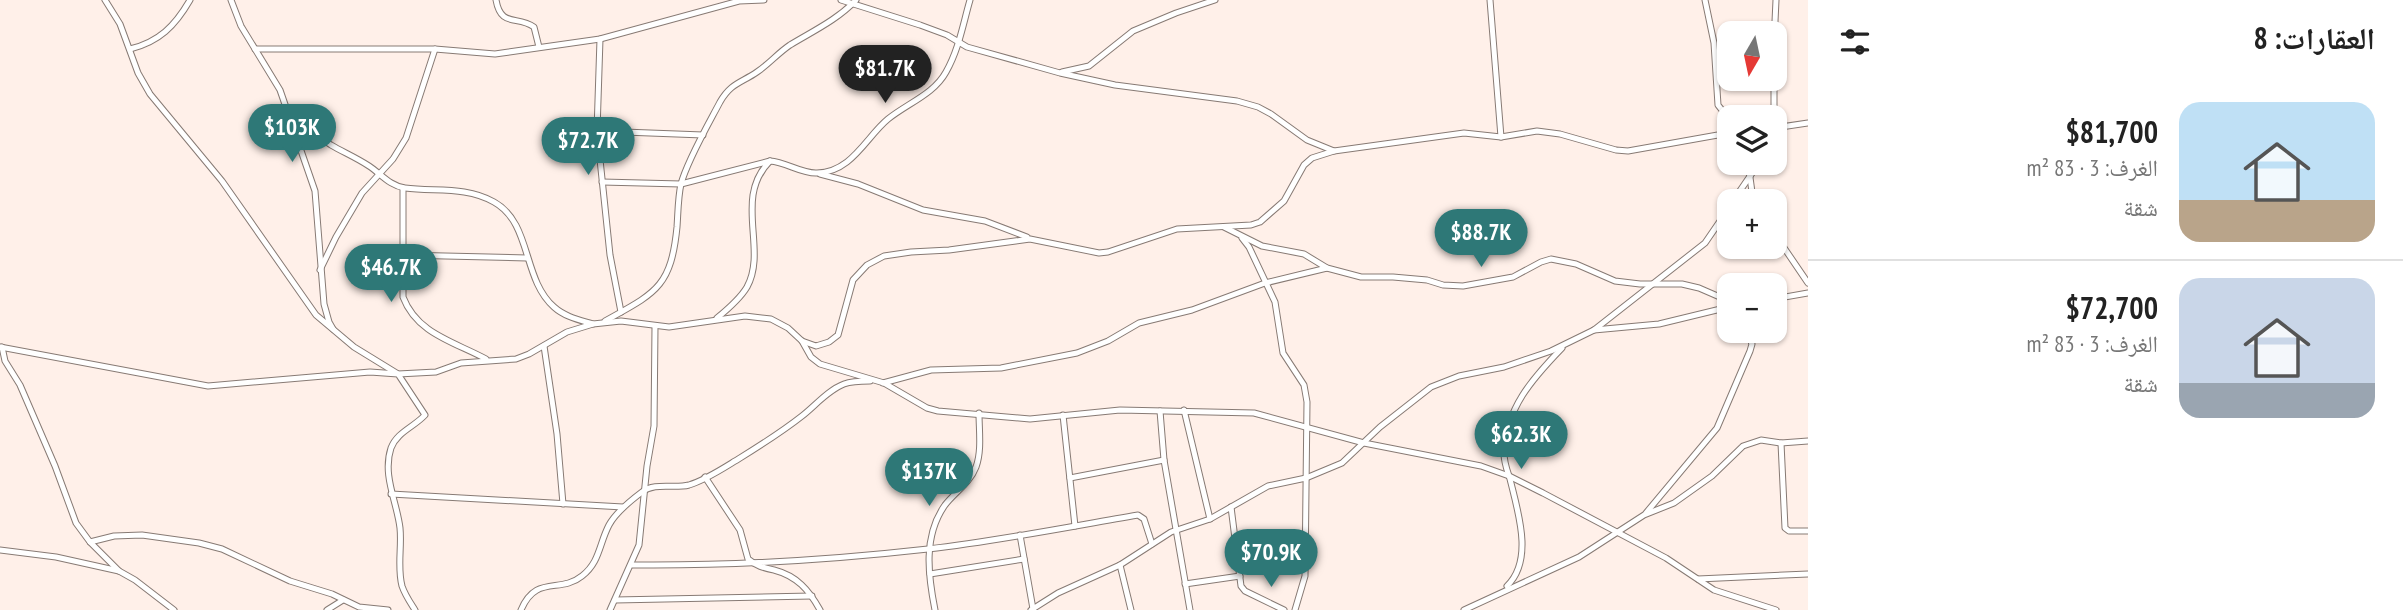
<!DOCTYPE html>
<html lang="ar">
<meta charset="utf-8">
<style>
:root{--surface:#fff;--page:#f6f6f6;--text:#222;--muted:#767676;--line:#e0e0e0;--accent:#2e7877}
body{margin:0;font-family:"PT Sans Narrow","Noto Naskh Arabic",sans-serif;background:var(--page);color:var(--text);direction:rtl;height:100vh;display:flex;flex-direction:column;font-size:26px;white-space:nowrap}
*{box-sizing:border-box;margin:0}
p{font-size:23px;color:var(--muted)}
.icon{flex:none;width:38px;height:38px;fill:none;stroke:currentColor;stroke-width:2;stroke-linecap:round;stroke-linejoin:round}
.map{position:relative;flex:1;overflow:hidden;direction:ltr}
.panel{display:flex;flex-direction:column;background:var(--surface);width:595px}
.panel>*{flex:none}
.needle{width:46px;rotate:189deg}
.fabs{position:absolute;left:1717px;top:21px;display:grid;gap:14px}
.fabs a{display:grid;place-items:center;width:70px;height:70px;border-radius:14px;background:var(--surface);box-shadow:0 2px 5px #0004;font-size:35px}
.price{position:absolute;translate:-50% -60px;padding:0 16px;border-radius:24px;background:var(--accent);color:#fff;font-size:23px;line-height:46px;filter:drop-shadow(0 2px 4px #0008)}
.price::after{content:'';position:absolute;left:50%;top:42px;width:21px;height:16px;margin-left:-10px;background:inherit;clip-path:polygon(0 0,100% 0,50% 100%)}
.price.selected{background:#222;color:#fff}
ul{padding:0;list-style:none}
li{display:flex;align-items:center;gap:21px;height:175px;padding:0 28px}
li+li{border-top:2px solid var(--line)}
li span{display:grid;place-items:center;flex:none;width:196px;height:140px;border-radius:21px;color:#555}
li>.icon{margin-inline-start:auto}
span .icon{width:84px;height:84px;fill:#fffc;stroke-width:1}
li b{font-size:30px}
h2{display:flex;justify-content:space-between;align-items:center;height:84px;padding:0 28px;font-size:30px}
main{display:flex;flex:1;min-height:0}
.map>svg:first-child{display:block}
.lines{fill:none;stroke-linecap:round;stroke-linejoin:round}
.minor-casing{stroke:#877a74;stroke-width:7}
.minor{stroke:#fff;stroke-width:5}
</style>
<main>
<section class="panel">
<h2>العقارات: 8<svg class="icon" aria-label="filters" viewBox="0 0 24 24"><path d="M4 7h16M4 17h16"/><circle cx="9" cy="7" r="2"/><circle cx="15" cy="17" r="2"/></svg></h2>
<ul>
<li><span style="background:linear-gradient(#bfe0f5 70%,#b9a48a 0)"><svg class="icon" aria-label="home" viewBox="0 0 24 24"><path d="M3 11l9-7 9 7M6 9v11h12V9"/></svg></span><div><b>$81,700</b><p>الغرف: 3 · 83 m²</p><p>شقة</p></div></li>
<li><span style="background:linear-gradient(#c9d6e8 75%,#9aa5b1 0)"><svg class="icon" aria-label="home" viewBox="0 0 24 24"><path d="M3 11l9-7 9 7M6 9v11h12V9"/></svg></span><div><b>$72,700</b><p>الغرف: 3 · 83 m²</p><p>شقة</p></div></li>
</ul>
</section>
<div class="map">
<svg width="1808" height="610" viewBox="0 0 1808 610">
<rect width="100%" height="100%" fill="#fff0e9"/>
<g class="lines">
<defs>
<g id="minor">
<polyline points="105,0 120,24 138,73 150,94 222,181 316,315 354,347 398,374 436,372 461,363 516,359 529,354 567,332 593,324 621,321 669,327 745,316 771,319 788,328 802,341 816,346 829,342 838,335 853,280 867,265 884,256 911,252 949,250 1030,239 1099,253 1108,252 1177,229 1251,225 1260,222 1284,201 1304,165 1312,158 1334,151 1464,133 1501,137 1537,131 1560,134 1616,150 1628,151 1729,133"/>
<polyline points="231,0 241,26 280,90 315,191 324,304 329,322 333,329"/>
<path d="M496,0C501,28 517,15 534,27L539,47"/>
<polyline points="841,0 920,25 947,35 967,47 1060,73 1115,85 1237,101 1258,107 1271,114 1307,140 1334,151"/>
<polyline points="1490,0 1501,137"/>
<polyline points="1705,0 1714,43 1718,105 1729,119"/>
<polyline points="600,39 597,131 610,255 621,312"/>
<polyline points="1774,43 1776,0"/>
<polyline points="1774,45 1774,133"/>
<path d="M130,49C159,42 175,26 190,0"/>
<polyline points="255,49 435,49 495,54 600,39 739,1 764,0"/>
<polyline points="1062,72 1089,66 1133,31 1176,13 1215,0"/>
<path d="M285,107C299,121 315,135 331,145C343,152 357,158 369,166C381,174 390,186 405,188C435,192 466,186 494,202C532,223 522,279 554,307C565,317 580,320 593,324"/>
<polyline points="1774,128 1808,123"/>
<polyline points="597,131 703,135"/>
<polyline points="1748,163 1752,192 1756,201"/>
<polyline points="820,174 858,184 923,210 985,221 1027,237"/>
<path d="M602,182L681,184L770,161C786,162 802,174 817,173C852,172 866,137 888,119C908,103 934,94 946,72C959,49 963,24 970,0"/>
<path d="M403,188V297C417,334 455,342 486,359"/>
<polyline points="1733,201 1759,163"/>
<polyline points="1224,227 1262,246 1304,254 1327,268 1361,277 1393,277 1427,280 1443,285 1463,286 1513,277 1541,262 1551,259 1576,264 1615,281 1640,284 1682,284 1699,288 1729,301"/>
<polyline points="1774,233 1808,283"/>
<polyline points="1242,238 1249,247 1275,302 1283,353 1304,385 1307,402 1305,576 1295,610"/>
<polyline points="402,255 527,258"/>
<polyline points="320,270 336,237 362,193 393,159 406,138 435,49"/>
<polyline points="1774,299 1808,293"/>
<path d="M717,318C728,309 740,299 747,287C768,249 733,198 770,161"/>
<path d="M605,321C655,293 671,288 677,227C678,213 678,197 681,184C687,161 709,123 720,102C731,83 741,83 757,72C769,64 778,53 790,45C813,31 837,20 856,0"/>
<polyline points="1594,330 1659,324 1729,307"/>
<polyline points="802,341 811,357 820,364 884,383 927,408 938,411 1030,419 1120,410 1254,413 1364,443 1481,466 1509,476 1543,493 1666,558 1714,590 1776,610"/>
<polyline points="544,346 557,434 563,504"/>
<path d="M0,347L208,386L370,372L398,374L425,415C414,427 397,432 391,448C382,475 397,502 400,528C402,547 397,567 402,586C405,595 410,602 415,610"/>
<polyline points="2,347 5,361 20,385 55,466 76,523 90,542 119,571"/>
<polyline points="883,383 931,370 1001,368 1077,353 1108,341 1139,323 1192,310 1265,283 1327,268"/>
<polyline points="1184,410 1210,519"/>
<polyline points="1160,411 1164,460 1190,610"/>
<polyline points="1063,415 1075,526"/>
<polyline points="1781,443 1785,528 1789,531 1808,531"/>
<path d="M705,477L740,530L748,559C756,566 764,568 774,570C797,576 809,590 820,610"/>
<polyline points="1070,478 1164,460"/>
<polyline points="391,494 623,507"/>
<polyline points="1231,507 1241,586 1245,591 1284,610"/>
<polyline points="1646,513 1717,428 1750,351 1752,344 1747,331"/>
<polyline points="1020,535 1033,609"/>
<polyline points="90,542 114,536 142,535 199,543 222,549 290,581 332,594 359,607 388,610"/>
<polyline points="0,550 56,557 119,571 135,580 174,610"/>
<path d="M632,565C730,566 830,560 928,549C998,541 1068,527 1138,515L1144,519L1152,544"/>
<polyline points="1120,565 1131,610"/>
<polyline points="930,574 1024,559"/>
<polyline points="1698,579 1808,574"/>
<polyline points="1185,584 1240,576"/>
<path d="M1507,586C1534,560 1518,512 1510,479C1507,470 1504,463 1504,453C1506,408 1532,379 1562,348"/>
<polyline points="615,600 812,596"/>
<polyline points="327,610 343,600"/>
<path d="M521,610C536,574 560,594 582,576C600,562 599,544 609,525C616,512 630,501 642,492C655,482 674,489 689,485C706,480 725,467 740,458C761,445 783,431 802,416C815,406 828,390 844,384C852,381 861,381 870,381"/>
<polyline points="610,610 639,545 647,466 654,426 655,327"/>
<path d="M935,610C928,575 923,536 945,505C955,492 970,483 976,467C982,451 979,430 979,413"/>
<polyline points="1031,610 1058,593 1120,565 1171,532 1210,519 1268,486 1306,478 1342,463 1380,427 1431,387 1459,376 1504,367 1551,351 1594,330 1705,243 1729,208"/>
<polyline points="1464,610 1579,557 1644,515 1674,503 1712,476 1743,446 1761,440 1781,443 1808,441"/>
</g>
</defs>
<use href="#minor" class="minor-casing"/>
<use href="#minor" class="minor"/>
</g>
</svg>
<div class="fabs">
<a><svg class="needle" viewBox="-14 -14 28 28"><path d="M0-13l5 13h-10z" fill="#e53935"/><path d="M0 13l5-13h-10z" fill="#767676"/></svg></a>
<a><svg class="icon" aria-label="layers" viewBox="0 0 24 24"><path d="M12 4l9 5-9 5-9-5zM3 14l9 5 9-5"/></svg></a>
<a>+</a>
<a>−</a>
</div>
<b class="price selected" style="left:885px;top:105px">$81.7K</b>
<b class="price" style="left:292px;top:164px">$103K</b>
<b class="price" style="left:588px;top:177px">$72.7K</b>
<b class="price" style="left:1481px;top:269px">$88.7K</b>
<b class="price" style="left:391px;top:304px">$46.7K</b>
<b class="price" style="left:1521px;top:471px">$62.3K</b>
<b class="price" style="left:929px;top:508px">$137K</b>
<b class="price" style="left:1271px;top:589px">$70.9K</b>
</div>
</main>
